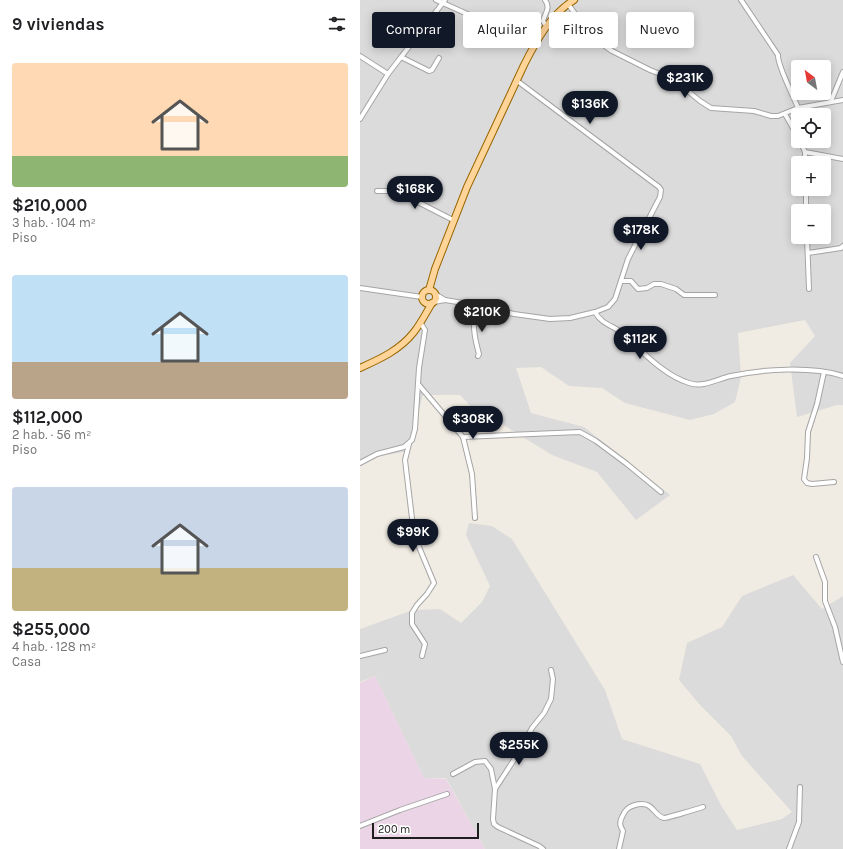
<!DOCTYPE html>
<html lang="es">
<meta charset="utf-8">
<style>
:root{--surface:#fff;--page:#f6f6f6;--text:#202124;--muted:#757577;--accent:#111827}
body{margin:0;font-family:Karla,sans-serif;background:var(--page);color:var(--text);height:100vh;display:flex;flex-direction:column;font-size:15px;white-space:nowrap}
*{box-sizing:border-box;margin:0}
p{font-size:13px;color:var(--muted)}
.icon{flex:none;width:22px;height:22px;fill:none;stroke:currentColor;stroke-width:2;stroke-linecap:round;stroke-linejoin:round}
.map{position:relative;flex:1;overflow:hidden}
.drawer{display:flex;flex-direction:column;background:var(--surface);width:360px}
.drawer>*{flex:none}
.guide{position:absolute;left:12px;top:12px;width:380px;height:36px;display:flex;gap:8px}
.needle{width:26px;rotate:328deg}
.fabs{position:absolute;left:431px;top:60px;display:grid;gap:8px}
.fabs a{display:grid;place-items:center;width:40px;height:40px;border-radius:4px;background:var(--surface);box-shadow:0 2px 10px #0003;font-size:20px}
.scale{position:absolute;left:12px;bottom:10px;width:107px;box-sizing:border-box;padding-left:4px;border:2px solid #1e1e1e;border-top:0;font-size:11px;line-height:14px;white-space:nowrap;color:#1e1e1e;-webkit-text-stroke:3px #fff;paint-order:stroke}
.price{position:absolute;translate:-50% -34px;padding:0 9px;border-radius:14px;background:var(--accent);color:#fff;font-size:13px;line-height:26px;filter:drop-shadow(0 1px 2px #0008)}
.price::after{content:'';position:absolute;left:50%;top:24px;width:12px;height:9px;margin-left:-6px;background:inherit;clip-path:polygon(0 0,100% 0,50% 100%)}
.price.selected{background:#222;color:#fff}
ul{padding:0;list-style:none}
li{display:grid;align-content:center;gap:8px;height:212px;padding:0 12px}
li span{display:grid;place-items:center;height:124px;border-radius:4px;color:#555}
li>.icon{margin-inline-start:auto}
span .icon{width:72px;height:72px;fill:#fffc;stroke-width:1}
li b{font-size:17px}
h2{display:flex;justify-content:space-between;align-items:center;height:48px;padding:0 12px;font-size:17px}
.chip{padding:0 14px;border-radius:4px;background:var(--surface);box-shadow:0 2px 10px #0003;font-size:14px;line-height:36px}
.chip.selected{background:var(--accent);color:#fff}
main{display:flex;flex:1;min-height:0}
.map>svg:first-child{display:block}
.residential{fill:#dcdbdb;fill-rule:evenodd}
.industrial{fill:#ead4e5}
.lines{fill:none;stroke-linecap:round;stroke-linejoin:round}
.minor-casing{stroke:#a5a5a5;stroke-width:6}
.primary-casing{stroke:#986700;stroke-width:8}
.minor{stroke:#fff;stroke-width:4}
.primary{stroke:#ffd499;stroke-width:6}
</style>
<main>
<section class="drawer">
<h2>9 viviendas<svg class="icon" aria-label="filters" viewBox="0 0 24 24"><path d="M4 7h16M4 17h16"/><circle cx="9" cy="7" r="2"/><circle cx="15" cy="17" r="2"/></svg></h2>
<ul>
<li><span style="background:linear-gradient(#ffd9b3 75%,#8fb573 0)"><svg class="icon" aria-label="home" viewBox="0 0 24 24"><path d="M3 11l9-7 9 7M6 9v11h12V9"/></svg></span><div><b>$210,000</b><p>3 hab. · 104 m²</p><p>Piso</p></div></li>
<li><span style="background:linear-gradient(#bfe0f5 70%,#b9a48a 0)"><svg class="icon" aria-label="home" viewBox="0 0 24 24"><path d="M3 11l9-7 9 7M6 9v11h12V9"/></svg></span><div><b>$112,000</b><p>2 hab. · 56 m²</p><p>Piso</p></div></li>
<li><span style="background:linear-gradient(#c9d6e8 65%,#c2b280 0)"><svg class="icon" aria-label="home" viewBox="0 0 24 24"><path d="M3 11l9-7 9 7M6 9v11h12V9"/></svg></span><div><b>$255,000</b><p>4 hab. · 128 m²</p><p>Casa</p></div></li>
</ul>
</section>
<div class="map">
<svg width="483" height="849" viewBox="0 0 483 849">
<rect width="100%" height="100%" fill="#f0ece3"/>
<g class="residential">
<path d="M0,0H483V405H477L437,417L430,363L455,336L445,320L378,333L381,377L375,402L354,414L330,420L265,403L242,388L209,386L181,367L156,368L171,413L224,427L310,495L276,520L237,472L192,455L142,424L115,411L100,395H63L54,429L44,452L18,456L0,463ZM438,67H464V93H438ZM438,115H464V141H438ZM438,163H464V189H438ZM438,211H464V237H438Z"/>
<polygon points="109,523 132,526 152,539 245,690 262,739 340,764 362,807 377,830 422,819 432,812 382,756 371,736 340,705 319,680 327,643 362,627 382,596 433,575 462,609 483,596 483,849 125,849 86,778 64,778 15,676 0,682 0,629 53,610 80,609 101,623 122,602 130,586 106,535"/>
</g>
<polygon class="industrial" points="15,676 64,778 86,779 125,849 0,849 0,683"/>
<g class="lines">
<defs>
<g id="minor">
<polyline points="76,0 159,37 174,46"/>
<path d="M185,0C191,8 185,13 183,21L187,27"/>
<path d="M381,0L418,55C417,65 434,97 438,108"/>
<polyline points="208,4 232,37 252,51 290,70 310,78 323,87 340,101 351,108 394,111 411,116 418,116 438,108 483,100"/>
<polyline points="0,56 28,74 85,0"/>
<polyline points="41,57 69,71 72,70 79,58"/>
<polyline points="156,80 299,187 301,190 300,197 268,259 255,299 248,307 235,312"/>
<polyline points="471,101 483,72"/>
<polyline points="425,114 438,137"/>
<polyline points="0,119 28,74"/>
<polyline points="440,141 445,152 445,163"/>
<polyline points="445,152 483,159"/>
<polyline points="446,189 446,211"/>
<polyline points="17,191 30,191 50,198 93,220"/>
<polyline points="447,237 449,289"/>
<polyline points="448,253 481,248 483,246"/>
<polyline points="262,281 271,281 278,289 287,288 294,284 301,284 316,289 324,295 355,295"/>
<polyline points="0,288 62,297"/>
<path d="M85,300L116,305L154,314L190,319L210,318L235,312C241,324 254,326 264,334C269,337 272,343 277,347C292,361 309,377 329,383C343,388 357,379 371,376C403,369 451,366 483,376"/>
<polyline points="74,302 85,300 75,294"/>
<path d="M116,305C112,323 114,336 119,354L118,356"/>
<polyline points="464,372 457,404 448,432 447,458 444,479 447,483 452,484 474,482"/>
<polyline points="58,384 103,437 112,474 115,518"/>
<polyline points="103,437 220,432 236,441 267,464 301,492"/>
<polyline points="49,444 45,460 54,535 74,583 67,594 57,605 52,613 52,624 65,644 62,656"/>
<polyline points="0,463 17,454 44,447 52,440 55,429 59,368 65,330 60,322"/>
<polyline points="456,557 465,582 465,601 475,627 483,662"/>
<polyline points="0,656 25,650"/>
<polyline points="93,774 115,762 125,761 131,769 135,789"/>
<polyline points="0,826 40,810 87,794"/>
<polyline points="183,849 179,846 138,827 134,824 133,819 135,789 161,749 172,728 184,713 191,699 193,679 191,670"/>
<path d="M259,849L263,831C260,826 259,823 262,817C265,810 268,807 275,805C294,800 293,816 304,818C307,818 337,809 343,807"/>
<polyline points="429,849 439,822 440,787"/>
</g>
<g id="primary">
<path d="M69,290L75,269L107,187L164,65C176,41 191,14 214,0"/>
<circle cx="69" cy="297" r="7"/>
<path d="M0,368C20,359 40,350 54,332C61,323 66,313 72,303"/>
</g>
</defs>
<use href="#minor" class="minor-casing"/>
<use href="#primary" class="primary-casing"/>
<use href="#minor" class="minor"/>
<use href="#primary" class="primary"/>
</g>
</svg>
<div class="fabs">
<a><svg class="needle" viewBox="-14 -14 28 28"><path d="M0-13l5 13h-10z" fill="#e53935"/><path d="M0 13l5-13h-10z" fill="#757577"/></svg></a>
<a><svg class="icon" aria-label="locate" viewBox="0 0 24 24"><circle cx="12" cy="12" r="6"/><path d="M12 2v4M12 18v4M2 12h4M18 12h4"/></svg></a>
<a>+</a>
<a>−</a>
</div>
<div class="scale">200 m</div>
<b class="price" style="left:325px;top:99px">$231K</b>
<b class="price" style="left:230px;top:125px">$136K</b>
<b class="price" style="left:55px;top:210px">$168K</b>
<b class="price" style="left:281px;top:251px">$178K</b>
<b class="price selected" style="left:122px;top:333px">$210K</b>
<b class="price" style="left:280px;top:360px">$112K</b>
<b class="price" style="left:113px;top:440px">$308K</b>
<b class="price" style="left:53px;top:553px">$99K</b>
<b class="price" style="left:159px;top:766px">$255K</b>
<div class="guide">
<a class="chip selected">Comprar</a>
<a class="chip">Alquilar</a>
<a class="chip">Filtros</a>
<a class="chip">Nuevo</a>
</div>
</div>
</main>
